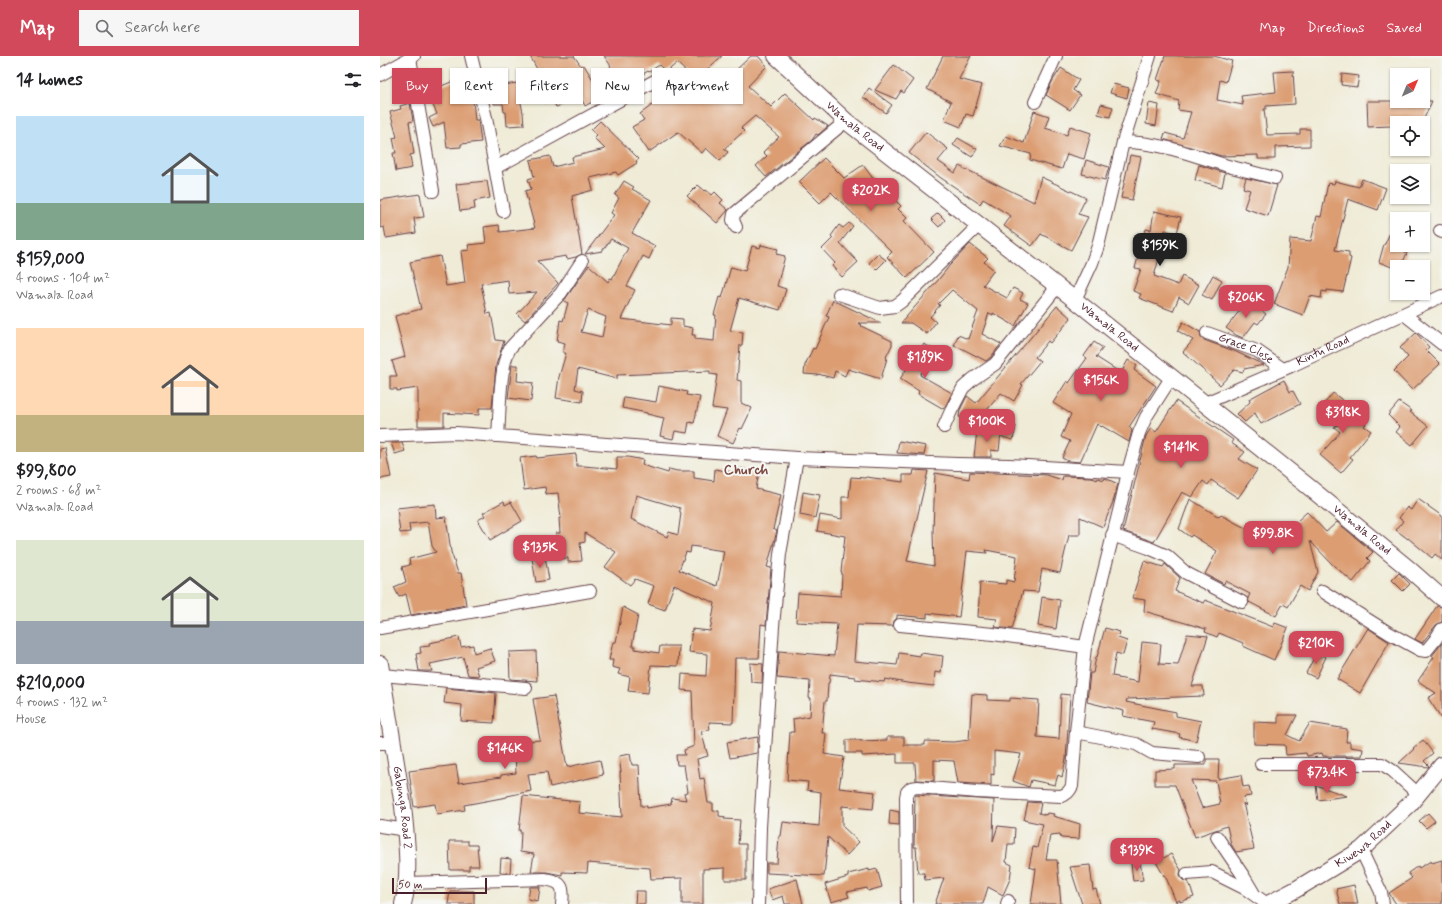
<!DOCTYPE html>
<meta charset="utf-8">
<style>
:root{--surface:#fff;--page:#f6f6f6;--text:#202124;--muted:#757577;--accent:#d1495b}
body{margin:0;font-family:Mynerve,sans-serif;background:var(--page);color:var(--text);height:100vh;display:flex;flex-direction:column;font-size:15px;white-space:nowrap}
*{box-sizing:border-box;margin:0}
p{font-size:13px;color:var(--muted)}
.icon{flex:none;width:22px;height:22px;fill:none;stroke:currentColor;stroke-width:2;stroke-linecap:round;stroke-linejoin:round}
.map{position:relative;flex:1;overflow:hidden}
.details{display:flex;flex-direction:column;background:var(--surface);width:380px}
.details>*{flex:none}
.guide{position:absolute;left:12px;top:12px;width:380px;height:36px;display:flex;gap:8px}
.needle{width:26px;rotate:44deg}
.buttons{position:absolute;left:1010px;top:12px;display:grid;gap:8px}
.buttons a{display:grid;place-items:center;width:40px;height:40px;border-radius:0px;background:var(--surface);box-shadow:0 1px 3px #0004;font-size:20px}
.scale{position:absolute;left:12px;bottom:10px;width:95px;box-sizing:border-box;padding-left:4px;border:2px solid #4a1f2b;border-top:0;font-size:11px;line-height:14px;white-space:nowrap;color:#4a1f2b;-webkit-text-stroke:3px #f6f6f2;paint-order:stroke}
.price{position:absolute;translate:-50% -34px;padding:0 9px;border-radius:8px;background:var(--accent);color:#fff;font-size:13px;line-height:26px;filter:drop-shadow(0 1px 2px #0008)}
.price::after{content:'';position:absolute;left:50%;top:24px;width:12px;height:9px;margin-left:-6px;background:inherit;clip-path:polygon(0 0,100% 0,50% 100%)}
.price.current{background:#222;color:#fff}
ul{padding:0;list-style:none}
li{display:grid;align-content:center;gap:8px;height:212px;padding:0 16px}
li span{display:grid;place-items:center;height:124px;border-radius:0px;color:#555}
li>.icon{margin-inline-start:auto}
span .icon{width:72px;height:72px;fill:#fffc;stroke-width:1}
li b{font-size:17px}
h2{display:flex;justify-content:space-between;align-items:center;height:48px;padding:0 16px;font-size:17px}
.tag{padding:0 14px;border-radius:0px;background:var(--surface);box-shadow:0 1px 3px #0004;font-size:14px;line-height:36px}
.tag.current{background:var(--accent);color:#fff}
header{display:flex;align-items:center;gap:24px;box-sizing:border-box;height:56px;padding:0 20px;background:var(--accent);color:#fff}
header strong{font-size:19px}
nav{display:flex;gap:22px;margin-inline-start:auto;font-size:14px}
.search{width:280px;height:36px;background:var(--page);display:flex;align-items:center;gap:10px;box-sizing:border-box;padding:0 14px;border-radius:0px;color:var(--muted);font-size:15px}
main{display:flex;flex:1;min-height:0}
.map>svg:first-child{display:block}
.building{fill:#dc9d72;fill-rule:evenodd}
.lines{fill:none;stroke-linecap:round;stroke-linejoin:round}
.minor-casing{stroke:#633e45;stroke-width:14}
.tertiary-casing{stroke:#633e45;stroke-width:18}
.minor{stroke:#fff;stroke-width:12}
.tertiary{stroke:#fff;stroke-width:16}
.labels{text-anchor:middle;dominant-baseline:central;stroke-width:4;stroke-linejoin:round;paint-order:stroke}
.street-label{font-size:12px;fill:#4a1f2b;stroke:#f6f6f2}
.quarter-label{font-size:14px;font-weight:bold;fill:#7d4b44;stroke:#f6f6f2}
</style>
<header>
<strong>Map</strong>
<div class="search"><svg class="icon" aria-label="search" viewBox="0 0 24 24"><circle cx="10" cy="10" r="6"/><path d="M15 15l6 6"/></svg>Search here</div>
<nav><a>Map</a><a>Directions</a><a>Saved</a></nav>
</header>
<main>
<section class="details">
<h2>14 homes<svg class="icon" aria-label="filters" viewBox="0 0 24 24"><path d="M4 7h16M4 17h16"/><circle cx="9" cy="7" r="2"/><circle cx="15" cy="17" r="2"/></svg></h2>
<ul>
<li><span style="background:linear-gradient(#bfe0f5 70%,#7fa58c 0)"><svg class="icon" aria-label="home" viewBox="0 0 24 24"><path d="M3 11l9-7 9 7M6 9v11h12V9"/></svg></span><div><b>$159,000</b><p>4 rooms · 104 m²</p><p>Wamala Road</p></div></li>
<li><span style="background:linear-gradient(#ffd9b3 70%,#c2b280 0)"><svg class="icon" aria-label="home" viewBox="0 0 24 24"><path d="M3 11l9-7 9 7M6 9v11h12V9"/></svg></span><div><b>$99,800</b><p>2 rooms · 68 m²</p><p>Wamala Road</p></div></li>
<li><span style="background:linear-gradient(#dfe7d0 65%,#9aa5b1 0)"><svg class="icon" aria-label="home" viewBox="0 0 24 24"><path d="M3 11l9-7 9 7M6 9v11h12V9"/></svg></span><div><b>$210,000</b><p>4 rooms · 132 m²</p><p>House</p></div></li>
</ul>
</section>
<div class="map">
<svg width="1062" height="848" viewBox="0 0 1062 848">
<rect width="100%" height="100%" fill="#f6f6f2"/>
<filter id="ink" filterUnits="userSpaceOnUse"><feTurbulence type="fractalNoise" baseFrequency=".025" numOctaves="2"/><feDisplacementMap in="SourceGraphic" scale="8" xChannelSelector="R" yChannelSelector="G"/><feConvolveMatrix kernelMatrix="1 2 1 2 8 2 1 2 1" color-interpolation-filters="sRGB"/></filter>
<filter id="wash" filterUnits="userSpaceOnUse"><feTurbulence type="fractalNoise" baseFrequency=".012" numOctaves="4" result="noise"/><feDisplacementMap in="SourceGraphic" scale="16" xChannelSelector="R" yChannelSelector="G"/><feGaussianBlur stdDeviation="0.9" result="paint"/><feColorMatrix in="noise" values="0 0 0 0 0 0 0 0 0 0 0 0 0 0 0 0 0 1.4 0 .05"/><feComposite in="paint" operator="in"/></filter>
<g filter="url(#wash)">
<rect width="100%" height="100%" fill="#efebd6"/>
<g id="blocks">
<g class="building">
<polygon points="150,0 194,0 201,10 204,9 223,40 205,50 201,42 176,51 173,44 165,47 160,33 166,30"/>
<polygon points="224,0 342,0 315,24 297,7 286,16 279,9 269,16 268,15 249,26 248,24 242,29 229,12 231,10"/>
<polygon points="371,0 378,0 387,10 368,30 391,51 405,37 434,64 435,62 448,70 438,79 436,78 432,84 386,121 376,110 387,100 383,96 399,81 375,60 361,72 364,75 344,93 348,96 340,105 326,92 322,97 298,76 269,96 252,71 264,64 260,58 311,21 328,40"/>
<polygon points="563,0 591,0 579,23 602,29 593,60 586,58 581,71 564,64 571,46 547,33"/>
<polygon points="785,0 834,0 852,5 846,26 840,24 837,44 863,49 861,40 896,36 894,16 913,15 915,48 886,50 886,53 884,53 887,79 920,78 920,73 930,73 930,90 895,91 895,103 878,103 878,99 841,100 783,83 785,77 803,82 811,56 798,54 799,45 776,38 781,25 777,24"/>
<polygon points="514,9 533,24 524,37 521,35 516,43 495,34"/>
<polygon points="681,12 699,24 693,34 700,39 690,54 666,39 672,26"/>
<polygon points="962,18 979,20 977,31 961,29"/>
<polygon points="88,19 91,31 80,36 92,34 95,64 98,64 101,86 81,88 81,91 67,92 64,66 53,71 49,62 57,58 47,36"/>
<polygon points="137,27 143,57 144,69 127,70 126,56 124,56 123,48 114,48 111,31"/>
<polygon points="733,28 749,32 747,42 730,37"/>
<polygon points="489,32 512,49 506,57 483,41"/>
<polygon points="987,45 1052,45 1042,67 1017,67 1017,73 1011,70 988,71"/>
<polygon points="30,47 33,65 29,66 34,98 30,99 32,112 16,115 13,97 16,97 13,82 17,81 10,56 21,53 20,50"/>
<polygon points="769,47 779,49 776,70 766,68"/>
<polygon points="721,48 733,51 730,61 718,58"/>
<polygon points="654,55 669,60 665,72 687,79 690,70 711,77 704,103 687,98 682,113 650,104 651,98 620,90 626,80 644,87"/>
<polygon points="220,65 259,103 256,105 257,107 238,119 236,116 210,122 213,134 192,140 202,198 196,201 187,203 186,200 157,205 178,227 145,265 137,258 157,236 129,238 128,224 101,228 107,258 111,257 116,284 124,285 116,309 112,352 99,352 99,359 64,357 64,370 38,370 38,332 17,335 17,333 10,333 10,320 17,320 12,305 25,301 15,260 41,253 30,206 60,200 66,230 85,227 81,195 89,194 88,189 106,187 104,171 119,169 120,176 155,172 145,135 151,133 148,123 154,121 150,104 170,100 173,111 193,106 192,101 225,93 214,82 217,79 211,74"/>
<polygon points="546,76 568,93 558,105 575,117 579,110 654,146 661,121 706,142 698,158 708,161 691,194 661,178 652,190 624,170 631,160 603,143 600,148 561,122 529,97"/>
<polygon points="578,82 597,93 592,101 573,89"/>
<polygon points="750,99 761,101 752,144 741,142"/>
<polygon points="444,102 464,122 483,109 506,140 509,138 521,150 518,153 527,162 524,165 554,196 527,222 507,201 512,196 451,136 440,147 419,126"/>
<polygon points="706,104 729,111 725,124 702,118"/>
<polygon points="819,109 845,117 842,131 815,124"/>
<polygon points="866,122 897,129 888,160 864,152 870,134 863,132"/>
<polygon points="982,123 1006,132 998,154 968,143 955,194 969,196 969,201 971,202 963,236 947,234 947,236 942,235 941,242 930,240 923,259 894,248 908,211 910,183 931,185 937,160 941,161 948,127 954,128 955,125 979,131"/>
<polygon points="107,125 110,142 94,145 95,153 80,155 76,128"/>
<path d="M244,125L254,131L252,133L271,144L252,177L275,190L269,203L263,200L247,230L255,234L241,263L291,269V262L303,263V270L313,272L312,279H315V283L334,285L336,259H334L339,241L342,242L351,211L365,215L372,190L380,192L381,189L398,193L396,198L405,200L397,230L406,233L400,254L359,242L350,275L363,276L362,289H360L357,324L361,325V347L372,352L362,373L360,372L353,387L337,380L347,354L332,352L337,319L330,318V315L237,319V323L198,313L195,333L203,335L202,346L176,342L179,321L186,297H183L185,287L177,285L180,264L183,265L188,247L184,245L209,209L228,226L230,222L232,223L248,192L231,183L222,195L205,198L234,159L231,157L239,142L235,139ZM208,254L226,261L222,281L201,276Z"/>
<polygon points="318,129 325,135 326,134 332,139 335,136 343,144 340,147 348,154 337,167 307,140"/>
<polygon points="40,138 44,161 34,162 36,177 6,182 4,171 0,172 0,144"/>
<polygon points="774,155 801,161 797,177 785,174 780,192 782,192 774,220 798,229 802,220 819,229 809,247 799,241 793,255 759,242 761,238 753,235 761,213 755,212 766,173 771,174"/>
<polygon points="558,157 565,164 559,171 551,163"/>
<polygon points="1017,160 1017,189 1028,189 1025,196 1027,197 1023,206 1017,204 1017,213 999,206 1004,188 1005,188"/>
<polygon points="469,167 473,170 460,187 478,206 462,221 452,210 455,207 442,193 453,182 451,180 459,169 463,172"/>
<polygon points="590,188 608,202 604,206 614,214 603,229 627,242 633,232 643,237 640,243 648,247 635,270 613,257 613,259 609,257 602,278 621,288 610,302 606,305 583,293 574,290 578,279 588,283 598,255 572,234 558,248 560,249 550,261 556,266 547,278 531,267 521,267 559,223 570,209"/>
<polygon points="498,198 506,204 496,214 489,207"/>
<polygon points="833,219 842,224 832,244 822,239"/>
<polygon points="453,244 501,267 478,267 482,269 481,270 512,285 512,289 506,301 507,302 501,323 468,313 465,320 455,315 453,322 438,318 438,319 424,318 425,309 433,292 435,293 449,261 446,260"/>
<polygon points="868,244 886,258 878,268 875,266 863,282 856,279 846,272"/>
<polygon points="677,250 691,262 670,287 668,285 655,301 660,305 641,328 643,329 634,345 621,337 607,354 605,367 579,361 580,354 587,340 596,347"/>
<polygon points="803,266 820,276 821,282 824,284 854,295 884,309 864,313 863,316 854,314 840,329 803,296 813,284 798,275"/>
<polygon points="1036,277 1049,291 1046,294 1060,308 1032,334 1014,315 1028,301 1020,292"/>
<polygon points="714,286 723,292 716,301 741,317 748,304 757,310 754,314 776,330 749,371 752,374 749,386 722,370 721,371 717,368 700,406 688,405 682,402 690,385 681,381 691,358 673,347 687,325 689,327 707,302 704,300"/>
<polygon points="544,288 555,294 540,319 572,337 565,351 562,352 538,338 539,335 520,323 535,300 536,301"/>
<polygon points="132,309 138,309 137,325 153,327 151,345 128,342"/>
<polygon points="904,324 910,336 913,335 920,348 881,368 875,357 865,366 857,358 870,346 869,343"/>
<polygon points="279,330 307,336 306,339 320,341 314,367 309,366 307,377 295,375 293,383 280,380 284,362 267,358 267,357 242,352 244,341 276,346"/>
<polygon points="953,337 965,346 962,349 986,368 984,370 991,375 970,401 973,403 961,417 940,399 960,376 954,371 957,369 954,367 955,365 940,353"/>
<polygon points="796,345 853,384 851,387 865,396 859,403 877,414 858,442 831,424 828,429 823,425 812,441 802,436 774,486 743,475 766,380 771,372 776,376"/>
<polygon points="1019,346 1032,355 1030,356 1048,370 1032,389 1016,376 1020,371 1008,359"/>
<polygon points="625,367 636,370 633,384 622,381"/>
<polygon points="597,374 621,377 619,395 611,394 611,401 594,401"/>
<polygon points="519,385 546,390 544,399 517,397"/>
<polygon points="11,387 22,387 25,395 15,398"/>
<polygon points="5,392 11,421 0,423 0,393"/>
<path d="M196,398L197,410H204L237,413V401H248L263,404L262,409L288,417L289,413L297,415H314V422L334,425L335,413L356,417L357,412L379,416L376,433L401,439L393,473L397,475L387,511L391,512L386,569L381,568L379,602H355L353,667L329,666L330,674L321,675L328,700L317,703L320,723L324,722L328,747H333V755H339V760L345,761L344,763L360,764L358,788H366V824H345V812L323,813V848H302V822L271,823L270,812L208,807L207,817L182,816V819L166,816H151L154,798L140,796L141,775H139L143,740L200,746L199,757L242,761L240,716H241L239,700L250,698L252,709H259L261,750H267V752L291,748L292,742L306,744L304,737L308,736L304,709H297L296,699H305L304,694L314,690L312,635L301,634L302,618L326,620L327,598L309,596L312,573L330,575L335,547L294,529L285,554L268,548L274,530L255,523L250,529L225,511L236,496L205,477V486L200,487L202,505L188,506V502L178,503L176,477H180L179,462H181L178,437L166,438L165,431L144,434L140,402L156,400L157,402ZM256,439L300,452V456L301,457L298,479L289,476L287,481L251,463ZM311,490L344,495L337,530L299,514L306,496L310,497Z"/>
<polygon points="534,414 548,415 527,505 554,510 553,476 555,417 589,423 590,416 667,419 682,424 683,420 711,421 717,424 718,422 724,424 725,422 738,428 734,443 723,471 700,461 700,479 689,479 680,517 662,513 658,536 643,535 632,573 615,571 617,563 598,561 600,526 626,528 626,524 634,526 637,500 606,494 607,497 587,495 579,561 547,557 547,562 517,559 517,562 514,565 513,570 477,569 474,605 517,609 519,597 540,600 541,597 563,600 561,617 555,616 554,630 527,627 505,623 504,626 475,623 475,621 450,618 449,627 448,627 447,645 445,645 442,677 446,677 444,698 464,701 459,732 495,736 493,753 462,750 462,770 479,786 467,799 448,781 444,820 387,817 387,807 397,807 399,780 401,780 403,766 439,770 441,736 427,734 428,726 407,724 410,676 414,676 413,663 430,660 431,642 429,642 430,625 397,622 399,595 454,600 457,568 416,566 418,537 461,540 462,516 461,516 465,480 437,475 440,459 462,463 462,441 469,441 471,421 485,422 486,421 523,426 523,419 533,419"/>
<polygon points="423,436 440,439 435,462 420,459"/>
<polygon points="810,443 839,461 841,459 869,474 867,477 880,488 896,470 904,477 927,456 946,476 957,466 993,496 987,502 990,505 973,526 953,509 930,485 938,516 928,535 920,530 908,551 903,548 896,560 869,546 868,542 870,538 845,525 844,528 825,518 837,495 812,479 810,481 799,473"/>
<polygon points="1038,443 1062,460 1062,504 1055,498 1052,502 1028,482 1028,483 1016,474 1023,465 1019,462 1027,451 1031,454"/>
<polygon points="124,445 125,449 131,446 142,465 110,484 98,464 105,460 103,457"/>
<polygon points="55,448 56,462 66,461 71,496 78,517 81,517 86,549 31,559 26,538 19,541 14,531 26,526 22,511 30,509 29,503 56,496 52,490 48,466 29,468 30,476 20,477 17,452"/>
<polygon points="165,500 169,524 156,526 152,502"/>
<polygon points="764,505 783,511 785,508 800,522 795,535 823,547 825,544 893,571 895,567 908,572 894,604 863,590 863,587 839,577 837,581 825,576 826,573 764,555 765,544 752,542"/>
<polygon points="1019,517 1030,528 1023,535 1012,524"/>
<polygon points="662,541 680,544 676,573 658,570"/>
<polygon points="1057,550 1062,551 1062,566 1056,569 1042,587 1035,583"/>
<polygon points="243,551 258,559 252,590 255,590 255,593 279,597 280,590 299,590 298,610 271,609 268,637 248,635 250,621 238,618 240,613 232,611 233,604 229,604 233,586 236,586"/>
<polygon points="725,572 740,576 738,582 747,585 743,599 736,597 732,620 738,621 738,622 758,626 762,586 781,588 779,608 798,609 807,578 828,580 812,630 823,630 824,640 747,643 746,646 796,656 796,660 821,665 816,685 799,681 800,678 772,673 774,666 743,660 744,655 707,646 710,617 713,617 716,601 717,601"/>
<polygon points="988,572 1009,586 980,637 957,623"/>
<polygon points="79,581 81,591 93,589 94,597 110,592 115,605 96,611 99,620 88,619 83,601 50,608 52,615 39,615 36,598 41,597 40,591 50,590 49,587"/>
<polygon points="1062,587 1062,663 1048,642 1056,637 1038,625 1054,601 1052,600"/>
<polygon points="156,595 157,625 130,623 129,596"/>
<polygon points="937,596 946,601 936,622 926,617"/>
<polygon points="370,607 383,608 382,627 371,626"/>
<polygon points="66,632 116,637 114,667 81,665 82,649 64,647"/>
<polygon points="592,638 607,639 607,644 630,645 630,642 659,644 657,681 679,683 681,638 690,639 686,703 682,721 678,719 675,729 651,724 649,731 633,725 641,698 614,695 614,719 611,718 611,729 578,727 574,705 554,704 554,725 536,724 535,707 517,707 517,698 482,700 482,697 466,697 466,684 480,684 480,685 507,684 507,681 524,681 524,689 545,689 545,685 574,686 589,684"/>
<polygon points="174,640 187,711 220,704 223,719 170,731 167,716 148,718 151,735 127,740 127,741 84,749 85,754 57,758 55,748 34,751 29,715 76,709 79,727 121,721 121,719 136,717 135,695 137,694 136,686 160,684 153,643"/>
<polygon points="898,659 917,659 907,679 919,685 930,667 967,673 966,686 970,686 970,691 983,693 982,700 943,700 942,697 927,700 926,697 906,699 905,689 874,688 874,666 898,667"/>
<polygon points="378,681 377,697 350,702 347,686"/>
<polygon points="1043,684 1053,697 1044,705 1049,710 1048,711 1019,707 1034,693 1033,692"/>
<path d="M826,703H839L838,723L861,719L863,731L869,730L871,740L864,741L866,750L863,747L874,793L856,796L851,788L847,770L815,781L795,729H775V714L795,713V709H826ZM811,724L836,725L840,748L822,752Z"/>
<polygon points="936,729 967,740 938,744"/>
<polygon points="535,739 614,744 613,785 618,770 635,772 634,788 628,788 626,806 632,809 630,823 623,839 608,831 603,848 555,848 564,822 545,824 544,817 538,817 536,791 534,791"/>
<polygon points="648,746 661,747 659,757 666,759 667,757 674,758 673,760 700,768 699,783 681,782 680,778 670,779 666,804 677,804 681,848 651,848 656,813 649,811 653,791 657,792 663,768 644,764"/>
<polygon points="510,754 519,756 519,769 509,768"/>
<polygon points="1048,757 1055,765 1046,772 1039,765"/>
<polygon points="69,785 88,785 88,789 97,789 99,810 89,810 89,814 70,814"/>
<polygon points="791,798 801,814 800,818 801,822 804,825 808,825 814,841 800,846 800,844 796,846 785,819 784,820 776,806"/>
<polygon points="121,802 131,803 130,817 120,816"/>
<polygon points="1062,804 1062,848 1016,848 1009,837 1032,822 1028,817 1038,810 1039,812 1051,805 1052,807"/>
<polygon points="760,806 763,824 753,825 751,807"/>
<polygon points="710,809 713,834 716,833 720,848 702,848 690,811"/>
<polygon points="489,813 489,815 497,813 502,831 488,835 487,832 467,836 469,841 451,846 445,828 468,821 468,818"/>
<polygon points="417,823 423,848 405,848 403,840 392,844 388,833"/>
<polygon points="974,829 978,848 960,848 956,833"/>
<polygon points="150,831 160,831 158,845 148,843"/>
<polygon points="70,835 94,835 94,848 68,848"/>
<polygon points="256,835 265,835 265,848 255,848"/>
</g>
</g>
</g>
<g filter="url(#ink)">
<use href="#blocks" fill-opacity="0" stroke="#633e45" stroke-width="1"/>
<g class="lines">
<defs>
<g id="minor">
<polyline points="91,0 106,62 123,155"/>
<polyline points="30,2 53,135"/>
<polyline points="0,19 34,0"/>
<polyline points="655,46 676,0"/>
<path d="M743,86C779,86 813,99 848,110C863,114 880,118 895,122"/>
<polyline points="115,112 280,22"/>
<polyline points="356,171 353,164 354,158 466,65"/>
<polyline points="1060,175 1062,176"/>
<path d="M202,205L181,237L130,292C119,311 120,356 118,380L417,402L577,408L630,409L748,416"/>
<polyline points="459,238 500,252 515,250 522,245 599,169"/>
<polyline points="695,244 712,207 718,190 743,86 770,0"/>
<polyline points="1024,258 1062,288"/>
<path id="s1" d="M827,277L877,295L903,313"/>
<path id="s2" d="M823,348L911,310L1062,240"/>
<polyline points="564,371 571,355 583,332 593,323 615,308 677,231"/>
<polyline points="0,380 76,377 118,380"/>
<polyline points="732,479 769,492 787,500 806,517 862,546"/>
<polyline points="942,535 1009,577 1040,594 1046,595 1055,584 1062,573"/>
<polyline points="520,569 613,578 705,591"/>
<polyline points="0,572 210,535"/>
<polyline points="2,619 146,632"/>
<polyline points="696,676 756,688 772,697 819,701"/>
<polyline points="0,687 13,687"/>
<polyline points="881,708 1002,708 1013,715 1038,738"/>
<polyline points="0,770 26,774"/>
<polyline points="837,781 864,821 873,836"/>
<polyline points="981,794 1001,836 1003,848"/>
<polyline points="807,818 832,816 866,833 887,848"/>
<path d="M27,827L165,823C183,826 184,831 182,848"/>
<polyline points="378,848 380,771 393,570 400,498 417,402"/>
<path d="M527,848L526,741L527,736L531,732L538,731L597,736L681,740C687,738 689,736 692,730L696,676L705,591L741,447L748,416L759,377L766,361L791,322"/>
<polyline points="627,848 628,845"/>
</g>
<g id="tertiary">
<path id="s3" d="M396,0L466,65L695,244L929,431L1029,513L1062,542"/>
<path id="s4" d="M0,608L23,750C26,781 31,818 23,848"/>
<path id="s5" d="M888,848L915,834L981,794L1030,748L1062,709"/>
</g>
</defs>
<use href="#minor" class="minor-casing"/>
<use href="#tertiary" class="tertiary-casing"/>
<use href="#minor" class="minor"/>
<use href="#tertiary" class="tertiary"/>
</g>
</g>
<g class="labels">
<g class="street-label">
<text stroke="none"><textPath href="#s3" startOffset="106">Wamala Road</textPath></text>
<text stroke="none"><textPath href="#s3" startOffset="430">Wamala Road</textPath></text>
<text stroke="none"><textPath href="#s1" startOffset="42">Grace Close</textPath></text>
<text stroke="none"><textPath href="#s2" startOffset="131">Kintu Road</textPath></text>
<text stroke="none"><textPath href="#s3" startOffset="754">Wamala Road</textPath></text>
<text stroke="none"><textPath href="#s4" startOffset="145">Gabunga Road 2</textPath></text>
<text stroke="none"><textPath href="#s5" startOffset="113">Kiwewa Road</textPath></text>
</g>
<g class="quarter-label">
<text x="366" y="414">Church</text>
</g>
</g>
</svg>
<div class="buttons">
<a><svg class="needle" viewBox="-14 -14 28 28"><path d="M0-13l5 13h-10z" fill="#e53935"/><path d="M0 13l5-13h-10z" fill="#757577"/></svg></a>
<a><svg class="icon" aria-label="locate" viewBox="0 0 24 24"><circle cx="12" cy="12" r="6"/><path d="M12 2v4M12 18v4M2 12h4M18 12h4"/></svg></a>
<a><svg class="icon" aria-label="layers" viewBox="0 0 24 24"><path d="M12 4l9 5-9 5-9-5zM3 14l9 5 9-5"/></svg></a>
<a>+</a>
<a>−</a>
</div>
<div class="scale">50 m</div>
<b class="price" style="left:491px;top:156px">$202K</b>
<b class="price current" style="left:780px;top:211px">$159K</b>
<b class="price" style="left:866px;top:263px">$206K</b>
<b class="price" style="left:545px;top:323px">$189K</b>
<b class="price" style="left:721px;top:346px">$156K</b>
<b class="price" style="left:963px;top:378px">$318K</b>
<b class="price" style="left:607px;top:387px">$100K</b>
<b class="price" style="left:801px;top:413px">$141K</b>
<b class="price" style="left:893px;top:499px">$99.8K</b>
<b class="price" style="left:160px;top:513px">$135K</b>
<b class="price" style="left:936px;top:609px">$210K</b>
<b class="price" style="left:125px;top:714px">$146K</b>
<b class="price" style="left:947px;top:738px">$73.4K</b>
<b class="price" style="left:757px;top:816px">$139K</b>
<div class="guide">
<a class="tag current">Buy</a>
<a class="tag">Rent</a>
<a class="tag">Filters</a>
<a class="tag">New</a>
<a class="tag">Apartment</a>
</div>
</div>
</main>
